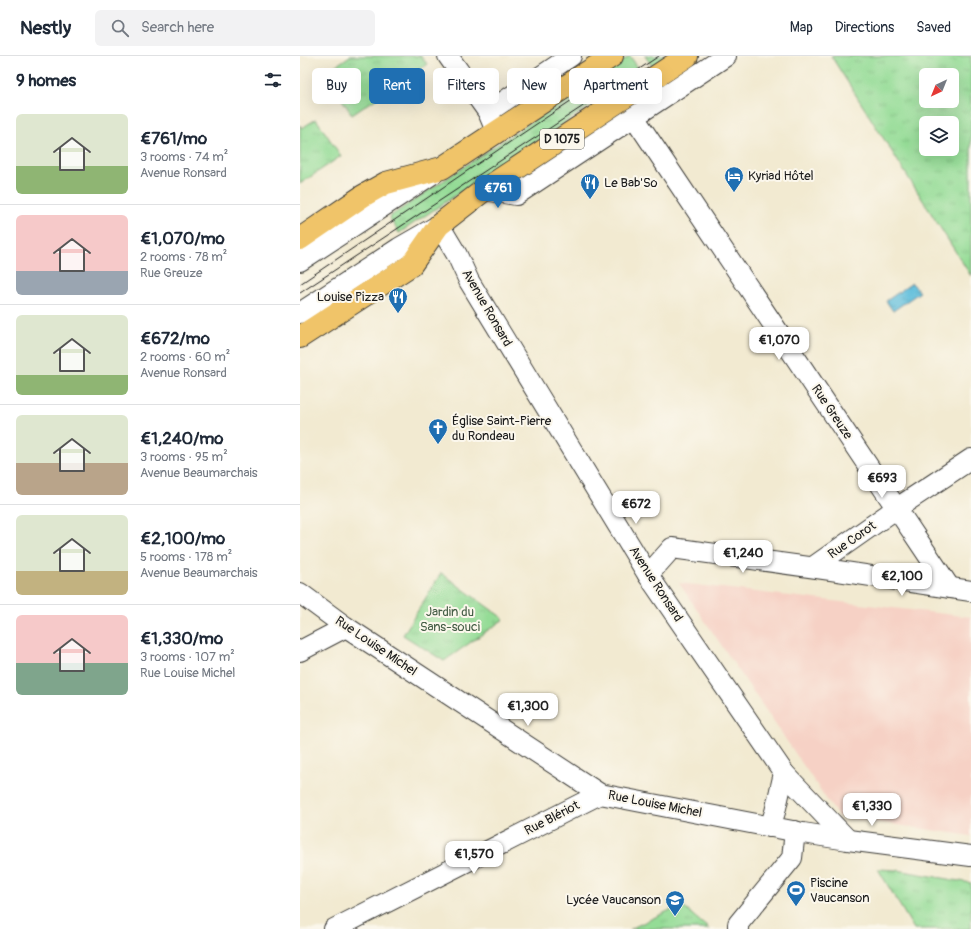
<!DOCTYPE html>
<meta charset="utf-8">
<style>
:root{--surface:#fff;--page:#f2f2f3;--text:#1f2937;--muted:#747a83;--line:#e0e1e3;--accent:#1f6fb2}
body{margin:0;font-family:Pangolin,sans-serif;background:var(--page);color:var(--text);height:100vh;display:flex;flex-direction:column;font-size:15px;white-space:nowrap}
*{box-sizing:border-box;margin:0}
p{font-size:13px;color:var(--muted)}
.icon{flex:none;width:22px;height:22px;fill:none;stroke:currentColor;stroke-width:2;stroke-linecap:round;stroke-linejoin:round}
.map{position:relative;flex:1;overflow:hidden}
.sheet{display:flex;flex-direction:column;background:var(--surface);width:300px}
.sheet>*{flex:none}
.hud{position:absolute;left:12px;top:12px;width:380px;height:36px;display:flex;gap:8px}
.needle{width:26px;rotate:223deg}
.tools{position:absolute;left:619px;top:12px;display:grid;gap:8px}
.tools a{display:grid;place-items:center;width:40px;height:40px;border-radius:6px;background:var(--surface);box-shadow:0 4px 16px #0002;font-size:20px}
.price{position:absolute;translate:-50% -34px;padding:0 9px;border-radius:8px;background:#fff;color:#222;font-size:13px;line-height:26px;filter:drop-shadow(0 1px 2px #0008)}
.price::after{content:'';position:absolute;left:50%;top:24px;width:12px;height:9px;margin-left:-6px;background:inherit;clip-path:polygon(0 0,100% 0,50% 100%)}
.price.current{background:var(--accent);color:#fff}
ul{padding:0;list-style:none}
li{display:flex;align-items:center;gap:12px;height:100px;padding:0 16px}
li+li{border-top:1px solid var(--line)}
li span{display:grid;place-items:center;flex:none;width:112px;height:80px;border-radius:6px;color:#555}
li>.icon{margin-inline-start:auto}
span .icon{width:48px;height:48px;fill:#fffc;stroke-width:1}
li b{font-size:17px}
h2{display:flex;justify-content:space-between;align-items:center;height:48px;padding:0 16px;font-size:17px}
.tag{padding:0 14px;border-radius:6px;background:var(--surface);box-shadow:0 4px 16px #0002;font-size:14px;line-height:36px}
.tag.current{background:var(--accent);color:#fff}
header{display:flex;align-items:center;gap:24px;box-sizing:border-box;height:56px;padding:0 20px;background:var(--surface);border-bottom:1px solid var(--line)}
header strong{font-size:19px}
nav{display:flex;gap:22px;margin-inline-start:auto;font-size:14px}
.search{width:280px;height:36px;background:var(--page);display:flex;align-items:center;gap:10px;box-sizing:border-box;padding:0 14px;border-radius:6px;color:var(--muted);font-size:15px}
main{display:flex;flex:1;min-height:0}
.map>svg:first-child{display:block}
.built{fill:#f6d1c5}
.grass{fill:url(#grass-tufts);stroke:#587c59;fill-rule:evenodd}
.water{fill:url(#water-ripples);stroke:#3c6c7c}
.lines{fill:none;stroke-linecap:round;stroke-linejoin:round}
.minor-casing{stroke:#3c3b37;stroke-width:22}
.major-casing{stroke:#3c3b37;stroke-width:24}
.minor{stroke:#fff;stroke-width:20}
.major{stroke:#f0c469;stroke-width:22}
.tram{stroke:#1c1c1c;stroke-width:1}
.labels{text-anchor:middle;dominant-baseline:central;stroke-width:4;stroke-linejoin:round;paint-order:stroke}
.shield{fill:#fbf7ec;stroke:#5f5e5a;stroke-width:1}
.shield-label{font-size:12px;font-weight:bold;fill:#1c1c1c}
.poi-label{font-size:13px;fill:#1c1c1c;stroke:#fbf7ec;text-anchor:start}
.street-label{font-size:13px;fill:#1c1c1c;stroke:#fbf7ec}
.park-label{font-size:13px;fill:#465f47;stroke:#fbf7ec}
</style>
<header>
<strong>Nestly</strong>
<div class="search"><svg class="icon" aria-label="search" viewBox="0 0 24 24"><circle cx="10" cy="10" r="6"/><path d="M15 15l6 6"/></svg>Search here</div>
<nav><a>Map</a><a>Directions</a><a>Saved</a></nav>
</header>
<main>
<section class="sheet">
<h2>9 homes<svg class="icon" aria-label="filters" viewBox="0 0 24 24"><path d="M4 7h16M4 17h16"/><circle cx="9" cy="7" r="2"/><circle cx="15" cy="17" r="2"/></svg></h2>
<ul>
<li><span style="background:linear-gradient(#dfe7d0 65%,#8fb573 0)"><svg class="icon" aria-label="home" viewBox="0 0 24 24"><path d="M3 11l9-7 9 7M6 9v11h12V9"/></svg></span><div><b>€761/mo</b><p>3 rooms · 74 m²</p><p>Avenue Ronsard</p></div></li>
<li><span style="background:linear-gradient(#f6c9c9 70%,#9aa5b1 0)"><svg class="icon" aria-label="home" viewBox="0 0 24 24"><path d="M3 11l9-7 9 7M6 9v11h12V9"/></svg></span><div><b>€1,070/mo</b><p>2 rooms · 78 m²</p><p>Rue Greuze</p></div></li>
<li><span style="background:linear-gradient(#dfe7d0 75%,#8fb573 0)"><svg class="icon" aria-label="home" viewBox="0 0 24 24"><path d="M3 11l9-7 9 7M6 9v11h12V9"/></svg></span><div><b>€672/mo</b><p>2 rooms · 60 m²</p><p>Avenue Ronsard</p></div></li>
<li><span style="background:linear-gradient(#dfe7d0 60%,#b9a48a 0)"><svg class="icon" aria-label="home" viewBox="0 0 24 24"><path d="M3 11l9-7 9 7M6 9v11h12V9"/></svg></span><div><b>€1,240/mo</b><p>3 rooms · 95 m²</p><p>Avenue Beaumarchais</p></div></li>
<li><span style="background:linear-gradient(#dfe7d0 70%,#c2b280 0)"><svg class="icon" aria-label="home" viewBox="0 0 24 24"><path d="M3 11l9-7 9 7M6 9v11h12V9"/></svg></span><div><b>€2,100/mo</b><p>5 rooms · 178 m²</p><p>Avenue Beaumarchais</p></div></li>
<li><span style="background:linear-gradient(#f6c9c9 60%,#7fa58c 0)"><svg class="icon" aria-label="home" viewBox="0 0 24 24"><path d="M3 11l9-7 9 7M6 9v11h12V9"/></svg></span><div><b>€1,330/mo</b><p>3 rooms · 107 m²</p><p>Rue Louise Michel</p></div></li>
</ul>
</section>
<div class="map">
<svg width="671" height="873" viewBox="0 0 671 873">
<defs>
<pattern id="grass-tufts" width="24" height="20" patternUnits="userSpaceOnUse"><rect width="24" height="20" fill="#94dc96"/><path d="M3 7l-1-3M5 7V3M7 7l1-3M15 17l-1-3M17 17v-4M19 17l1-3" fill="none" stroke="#7fbc81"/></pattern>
<pattern id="water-ripples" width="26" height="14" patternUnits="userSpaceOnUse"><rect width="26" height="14" fill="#5dbddb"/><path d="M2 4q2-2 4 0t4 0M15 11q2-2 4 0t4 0" fill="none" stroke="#50a2bb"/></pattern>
</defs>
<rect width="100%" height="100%" fill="#fbf7ec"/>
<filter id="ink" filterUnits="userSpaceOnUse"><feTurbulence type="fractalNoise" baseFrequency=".025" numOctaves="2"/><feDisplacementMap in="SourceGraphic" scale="8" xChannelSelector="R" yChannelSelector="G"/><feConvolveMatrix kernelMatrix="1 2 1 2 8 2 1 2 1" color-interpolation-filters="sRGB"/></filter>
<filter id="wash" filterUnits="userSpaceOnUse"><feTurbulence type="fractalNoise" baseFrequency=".012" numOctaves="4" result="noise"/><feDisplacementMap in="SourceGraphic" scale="16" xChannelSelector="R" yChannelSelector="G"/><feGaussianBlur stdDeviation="0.9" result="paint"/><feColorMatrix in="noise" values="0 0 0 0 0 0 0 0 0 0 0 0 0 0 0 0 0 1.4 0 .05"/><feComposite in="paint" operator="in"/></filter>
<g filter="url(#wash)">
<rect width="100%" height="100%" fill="#f2ead1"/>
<polygon class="built" points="379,527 671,561 671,780 538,760"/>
<g class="grass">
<polygon points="50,0 121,0 127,8 52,59 25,17"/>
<polygon points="330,0 341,16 99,177 89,161"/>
<polygon points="345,0 367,0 352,10"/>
<path d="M531,0H671V220ZM626,19H652V45H626ZM626,67H652V93H626Z"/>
<polygon points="16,63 41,100 0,128 0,69 2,72"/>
<polygon points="141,517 204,563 144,605 103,579"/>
<polygon points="578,813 597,814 671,827 671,873 614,873"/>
<polygon points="381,849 409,873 330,873"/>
</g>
<polygon class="water" points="612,227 620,236 593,255 586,245"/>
</g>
<g filter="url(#ink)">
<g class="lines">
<defs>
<g id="minor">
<polyline points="148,0 188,56 193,68"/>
<polyline points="188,56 271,0"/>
<polyline points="334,61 650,532"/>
<polyline points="184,134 216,139 426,0"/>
<polyline points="0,205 134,117"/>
<polyline points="0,257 99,192 139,169 157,199 169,225 348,519 484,717 475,756 470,771"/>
<polyline points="513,511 597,452 671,403"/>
<polyline points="348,519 372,492 538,515 671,535"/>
<polyline points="0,537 46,571 300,738 503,777 548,784 671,800"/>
<polyline points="0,595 46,571"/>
<polyline points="484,717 548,784"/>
<polyline points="34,873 300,738"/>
<polyline points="438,873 438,868 492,802 495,775"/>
</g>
<g id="major">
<polyline points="0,183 63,140 86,127 142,112 312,0"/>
<polyline points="0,281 111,209 139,169 184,134 387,0"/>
</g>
</defs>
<use href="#minor" class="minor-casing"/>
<use href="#major" class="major-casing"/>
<use href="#minor" class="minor"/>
<use href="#major" class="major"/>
<g class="tram">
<polyline points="0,228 272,44 305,32"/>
<polyline points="0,237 359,0"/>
</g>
</g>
</g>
<defs>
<symbol id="hotel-pin" viewBox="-11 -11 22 30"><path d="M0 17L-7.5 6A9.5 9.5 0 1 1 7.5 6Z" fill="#1f6fb2" stroke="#fbf7ec"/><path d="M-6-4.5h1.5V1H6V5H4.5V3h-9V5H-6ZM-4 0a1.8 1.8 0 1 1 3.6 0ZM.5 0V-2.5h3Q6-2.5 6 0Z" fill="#fff"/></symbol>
<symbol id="restaurant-pin" viewBox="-11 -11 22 30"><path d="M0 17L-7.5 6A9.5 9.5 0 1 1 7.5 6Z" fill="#1f6fb2" stroke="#fbf7ec"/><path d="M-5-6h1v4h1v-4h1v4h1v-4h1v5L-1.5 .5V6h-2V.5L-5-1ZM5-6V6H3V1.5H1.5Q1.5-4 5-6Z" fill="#fff"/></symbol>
<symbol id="church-pin" viewBox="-11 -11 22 30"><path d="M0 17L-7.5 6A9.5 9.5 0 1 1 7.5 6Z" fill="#1f6fb2" stroke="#fbf7ec"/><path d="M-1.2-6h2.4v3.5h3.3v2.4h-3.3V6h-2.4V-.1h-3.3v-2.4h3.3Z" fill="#fff"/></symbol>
<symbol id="stadium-pin" viewBox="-11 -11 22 30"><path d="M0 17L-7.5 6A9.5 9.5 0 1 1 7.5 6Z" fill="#1f6fb2" stroke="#fbf7ec"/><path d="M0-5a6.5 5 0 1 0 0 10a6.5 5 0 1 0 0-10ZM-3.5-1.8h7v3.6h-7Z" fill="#fff"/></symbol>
<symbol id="school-pin" viewBox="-11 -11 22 30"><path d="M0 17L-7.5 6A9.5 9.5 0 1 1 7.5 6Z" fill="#1f6fb2" stroke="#fbf7ec"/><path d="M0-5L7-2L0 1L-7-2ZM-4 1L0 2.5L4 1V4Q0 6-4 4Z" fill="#fff"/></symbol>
</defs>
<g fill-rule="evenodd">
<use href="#hotel-pin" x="423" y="109" width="22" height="30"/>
<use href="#restaurant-pin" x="279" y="116" width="22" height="30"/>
<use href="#restaurant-pin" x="87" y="230" width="22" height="30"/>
<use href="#church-pin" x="127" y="361" width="22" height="30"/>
<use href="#stadium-pin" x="485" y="823" width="22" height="30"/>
<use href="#school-pin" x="364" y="833" width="22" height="30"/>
</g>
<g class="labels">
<rect class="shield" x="240" y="73" width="44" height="20" rx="3"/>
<g class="shield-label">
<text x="262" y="83">D 1075</text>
</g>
<g class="poi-label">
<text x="448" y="120">Kyriad Hôtel</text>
<text x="304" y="127">Le Bab'So</text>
<text x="84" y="241" text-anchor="end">Louise Pizza</text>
<text x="152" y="365">Église Saint-Pierre<tspan x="152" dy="15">du Rondeau</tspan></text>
<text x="510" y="827">Piscine<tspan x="510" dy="15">Vaucanson</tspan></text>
<text x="361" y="844" text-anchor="end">Lycée Vaucanson</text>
</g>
<g class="street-label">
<text transform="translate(187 252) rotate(60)">Avenue Ronsard</text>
<text transform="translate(532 356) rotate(56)">Rue Greuze</text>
<text transform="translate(552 484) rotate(-35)">Rue Corot</text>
<text transform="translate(356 528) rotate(57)">Avenue Ronsard</text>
<text transform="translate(76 590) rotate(34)">Rue Louise Michel</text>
<text transform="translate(355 748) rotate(11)">Rue Louise Michel</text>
<text transform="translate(252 762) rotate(-27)">Rue Blériot</text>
</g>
<g class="park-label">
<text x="150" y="556">Jardin du<tspan x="150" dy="15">Sans-souci</tspan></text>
</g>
</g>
</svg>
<div class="tools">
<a><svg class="needle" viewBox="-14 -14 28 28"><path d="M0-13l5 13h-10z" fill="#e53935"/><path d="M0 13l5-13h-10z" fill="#747a83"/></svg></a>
<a><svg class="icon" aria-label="layers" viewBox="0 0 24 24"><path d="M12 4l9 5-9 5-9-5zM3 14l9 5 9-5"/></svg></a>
</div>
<b class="price current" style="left:198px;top:153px">€761</b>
<b class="price" style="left:479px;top:305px">€1,070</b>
<b class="price" style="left:582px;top:443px">€693</b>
<b class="price" style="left:336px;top:469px">€672</b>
<b class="price" style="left:443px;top:518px">€1,240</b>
<b class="price" style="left:602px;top:541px">€2,100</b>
<b class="price" style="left:228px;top:671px">€1,300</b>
<b class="price" style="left:572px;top:771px">€1,330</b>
<b class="price" style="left:174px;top:819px">€1,570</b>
<div class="hud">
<a class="tag">Buy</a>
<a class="tag current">Rent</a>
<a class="tag">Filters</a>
<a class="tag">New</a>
<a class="tag">Apartment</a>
</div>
</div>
</main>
